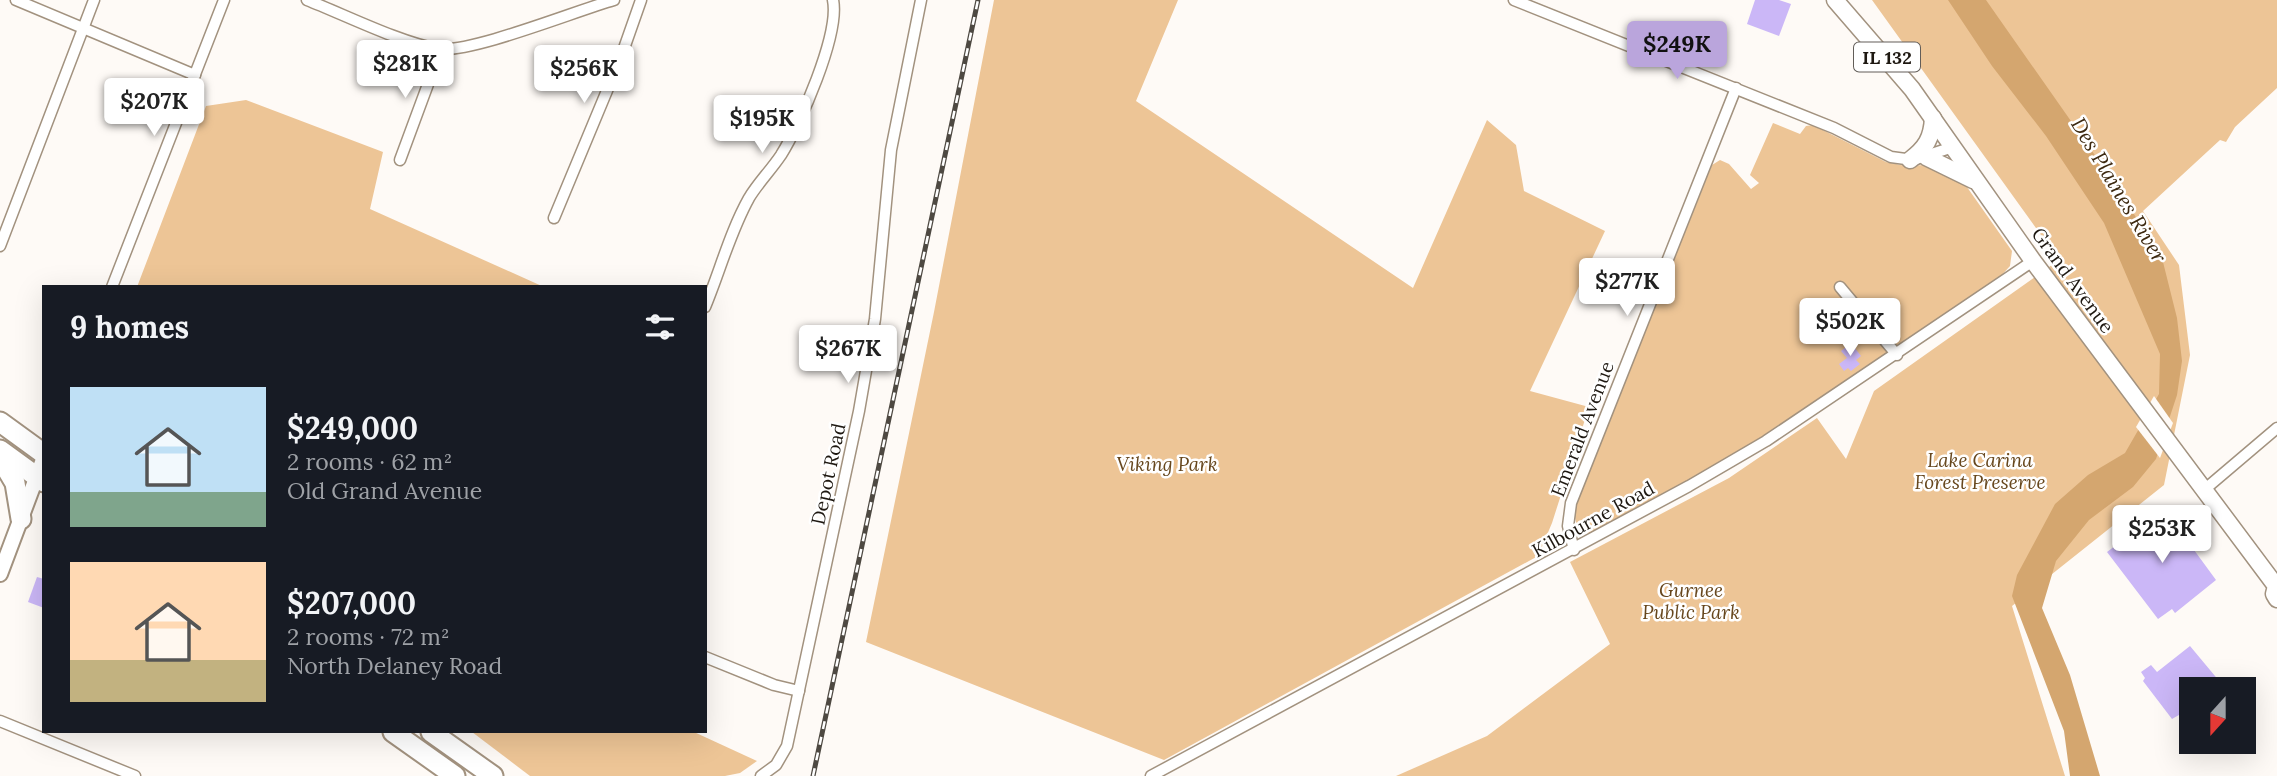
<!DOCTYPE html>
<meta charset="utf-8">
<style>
:root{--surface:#171b24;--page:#20242c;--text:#f1f3f6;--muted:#9ea1a6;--accent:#baa5dc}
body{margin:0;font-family:Lora,serif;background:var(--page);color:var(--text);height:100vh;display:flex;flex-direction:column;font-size:26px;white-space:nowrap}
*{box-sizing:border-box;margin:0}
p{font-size:23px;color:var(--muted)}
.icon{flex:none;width:38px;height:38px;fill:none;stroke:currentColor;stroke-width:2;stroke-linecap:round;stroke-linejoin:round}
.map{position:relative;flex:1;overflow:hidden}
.sheet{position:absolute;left:42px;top:285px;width:665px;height:448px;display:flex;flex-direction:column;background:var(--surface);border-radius:0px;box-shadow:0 7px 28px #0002}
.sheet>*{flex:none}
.needle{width:46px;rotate:201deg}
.buttons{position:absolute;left:2179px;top:677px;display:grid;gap:14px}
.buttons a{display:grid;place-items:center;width:77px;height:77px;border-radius:0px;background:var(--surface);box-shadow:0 7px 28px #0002;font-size:35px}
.price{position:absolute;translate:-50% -60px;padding:0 16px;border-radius:7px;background:#fff;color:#222;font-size:23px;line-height:46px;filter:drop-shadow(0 2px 4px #0008)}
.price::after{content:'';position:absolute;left:50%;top:42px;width:21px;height:16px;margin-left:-10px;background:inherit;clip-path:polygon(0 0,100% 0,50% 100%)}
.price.active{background:var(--accent);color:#111}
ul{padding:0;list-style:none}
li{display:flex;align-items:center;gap:21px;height:175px;padding:0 28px}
li span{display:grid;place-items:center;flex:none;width:196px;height:140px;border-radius:0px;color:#555}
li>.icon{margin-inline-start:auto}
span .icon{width:84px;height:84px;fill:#fffc;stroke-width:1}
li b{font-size:30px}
h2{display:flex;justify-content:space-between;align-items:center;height:84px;padding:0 28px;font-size:30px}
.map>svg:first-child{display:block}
.green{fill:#edc596}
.water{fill:#d4a66f}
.pier{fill:#fefaf6}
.building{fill:#cbb7f7}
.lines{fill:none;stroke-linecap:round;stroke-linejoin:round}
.street-casing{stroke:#a2927f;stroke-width:13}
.secondary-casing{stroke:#a2927f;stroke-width:18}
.primary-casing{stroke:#a2927f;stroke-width:19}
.highway-casing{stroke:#a2927f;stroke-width:23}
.street{stroke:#fff;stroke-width:10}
.secondary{stroke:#fff;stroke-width:14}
.primary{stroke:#fff;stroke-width:16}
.highway{stroke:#fff;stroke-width:19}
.rail-casing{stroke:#4e4942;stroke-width:5}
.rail{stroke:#fff;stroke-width:2.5;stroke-dasharray:8;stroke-linecap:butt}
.labels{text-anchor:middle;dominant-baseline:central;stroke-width:5;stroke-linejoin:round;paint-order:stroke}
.shield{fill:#fff;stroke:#625d58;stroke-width:2}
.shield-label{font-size:18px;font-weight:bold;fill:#1e1811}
.street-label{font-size:19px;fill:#1e1811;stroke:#fff}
.park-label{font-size:19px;font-style:italic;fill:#67471d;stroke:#fff}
.water-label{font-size:21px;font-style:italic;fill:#3d2910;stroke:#fff}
</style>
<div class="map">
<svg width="2277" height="776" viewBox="0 0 2277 776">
<rect width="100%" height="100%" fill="#fefaf6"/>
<g class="green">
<polygon points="994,0 1178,0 1136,101 1413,288 1487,120 1516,145 1524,191 1605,231 1530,391 1589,407 1552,523 1538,556 1164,760 866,642 934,312"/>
<polygon points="1872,0 2277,0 2277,88 2235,127 2226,142 2220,140 2143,211 2179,265 2190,355 2164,485 2012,606 2065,776 1396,776 1487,736 1610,644 1570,562 1729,478 1817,418 1846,459 1874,391 2059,260"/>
<polygon points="246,100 383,152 370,209 544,287 137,287 206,106"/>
<path d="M1773,123L1800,134L1806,126L1813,125L1886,162L1906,166L1924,165L1962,180L2012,251L2010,266L2000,277L1741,451L1592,533H1584C1567,519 1578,501 1584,484L1712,165L1720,160L1729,164L1751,189L1759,183L1750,175Z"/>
<polygon points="472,732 694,732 757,761 740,773 725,776 530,776"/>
</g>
<polygon class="water" points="1948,0 1986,0 2120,191 2163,262 2177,318 2182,361 2177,395 2156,459 2133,487 2089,520 2056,561 2042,608 2070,675 2100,776 2070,776 2064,731 2012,596 2017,575 2055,504 2088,475 2125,453 2159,394 2160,354 2104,223 2046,136 1992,66"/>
<polygon class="pier" points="2154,396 2173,423 2160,458 2136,427"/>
<g class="building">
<polygon points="1755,0 1779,0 1791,4 1779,36 1747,24"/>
<polygon points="1851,343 1861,356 1856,360 1860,364 1851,371 1848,368 1844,371 1839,364 1847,358 1841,351"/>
<polygon points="2164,509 2216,580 2175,613 2172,609 2158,619 2107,552"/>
<polygon points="37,577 44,579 44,608 28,602"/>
<polygon points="2190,646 2220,682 2219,690 2191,690 2191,708 2172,719 2143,681 2145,678 2141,672 2151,665 2157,672"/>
</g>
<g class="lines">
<defs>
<g id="street">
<polyline points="16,0 195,75"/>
<path d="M307,0C343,14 401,43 438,49C472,53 575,11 614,0"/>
<polyline points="1514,0 1834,128 1891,157 1913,160 1953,147"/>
<polyline points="400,160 434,68 438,49"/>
<polyline points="554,218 621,57 641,0"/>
<polyline points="0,246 94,0"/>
<polyline points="112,287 224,0"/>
<polyline points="1840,287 1897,355"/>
<path d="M705,307C720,271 730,232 749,198C758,183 771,170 781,155C800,125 840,34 833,0"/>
<polyline points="2204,490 2277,428"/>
<polyline points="1574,550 1568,526 1571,503 1736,88"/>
<polyline points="705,657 774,685 799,691"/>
<polyline points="0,721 135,776"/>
<polyline points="761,776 776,765 787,746 859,411 875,319 891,150 921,0"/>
<polyline points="1151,776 1689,486 1766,441 2033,261"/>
</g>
<polyline id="secondary" points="0,574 44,457"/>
<g id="primary">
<polyline points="1835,0 1912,89 2033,261 2276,586 2274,594 2277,599"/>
<polyline points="1926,157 1973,180"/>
<path d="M1910,160C1926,148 1932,138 1933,118"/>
</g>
<g id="highway">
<polyline points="0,422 44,454"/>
<polyline points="0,450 44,482"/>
<polyline points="0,458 15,483 21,519"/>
<polyline points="393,732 455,776"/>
<polyline points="431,732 493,776"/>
</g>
</defs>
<use href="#street" class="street-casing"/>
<use href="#secondary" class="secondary-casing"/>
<use href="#primary" class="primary-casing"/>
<use href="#highway" class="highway-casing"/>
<use href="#street" class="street"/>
<use href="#secondary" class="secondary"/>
<use href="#primary" class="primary"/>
<use href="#highway" class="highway"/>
<defs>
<polyline id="rail" points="813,776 978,0"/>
</defs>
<use href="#rail" class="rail-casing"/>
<use href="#rail" class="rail"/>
</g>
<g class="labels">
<rect class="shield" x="1854" y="42.5" width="66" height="29" rx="5"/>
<g class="shield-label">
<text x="1887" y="57">IL 132</text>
</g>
<g class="street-label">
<text transform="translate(2073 280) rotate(54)">Grand Avenue</text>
<text transform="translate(1582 429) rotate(-69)">Emerald Avenue</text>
<text transform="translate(828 474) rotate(-78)">Depot Road</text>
<text transform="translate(1593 519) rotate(-29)">Kilbourne Road</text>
</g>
<g class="park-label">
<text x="1980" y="460">Lake Carina<tspan x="1980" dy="22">Forest Preserve</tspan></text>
<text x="1167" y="464">Viking Park</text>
<text x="1691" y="590">Gurnee<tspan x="1691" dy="22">Public Park</tspan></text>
</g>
<g class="water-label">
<text transform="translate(2119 190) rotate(59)">Des Plaines River</text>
</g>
</g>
</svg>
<div class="buttons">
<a><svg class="needle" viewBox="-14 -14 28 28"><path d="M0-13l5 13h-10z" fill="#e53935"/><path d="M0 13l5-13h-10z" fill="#9ea1a6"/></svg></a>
</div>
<b class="price active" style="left:1677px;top:81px">$249K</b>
<b class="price" style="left:405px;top:100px">$281K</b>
<b class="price" style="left:584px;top:105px">$256K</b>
<b class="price" style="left:154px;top:138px">$207K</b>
<b class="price" style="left:762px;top:155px">$195K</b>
<b class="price" style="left:1627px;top:318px">$277K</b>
<b class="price" style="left:1850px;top:358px">$502K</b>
<b class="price" style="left:848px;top:385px">$267K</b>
<b class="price" style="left:2162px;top:565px">$253K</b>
<section class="sheet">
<h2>9 homes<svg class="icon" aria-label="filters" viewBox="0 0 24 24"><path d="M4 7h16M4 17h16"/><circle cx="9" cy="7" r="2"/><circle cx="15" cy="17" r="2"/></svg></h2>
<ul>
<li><span style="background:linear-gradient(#bfe0f5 75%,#7fa58c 0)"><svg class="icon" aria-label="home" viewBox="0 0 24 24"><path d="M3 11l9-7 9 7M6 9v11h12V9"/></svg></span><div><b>$249,000</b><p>2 rooms · 62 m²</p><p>Old Grand Avenue</p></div></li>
<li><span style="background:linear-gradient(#ffd9b3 70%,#c2b280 0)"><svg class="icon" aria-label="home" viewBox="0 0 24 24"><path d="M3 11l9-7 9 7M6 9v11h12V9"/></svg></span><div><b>$207,000</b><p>2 rooms · 72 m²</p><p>North Delaney Road</p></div></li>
</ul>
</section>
</div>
